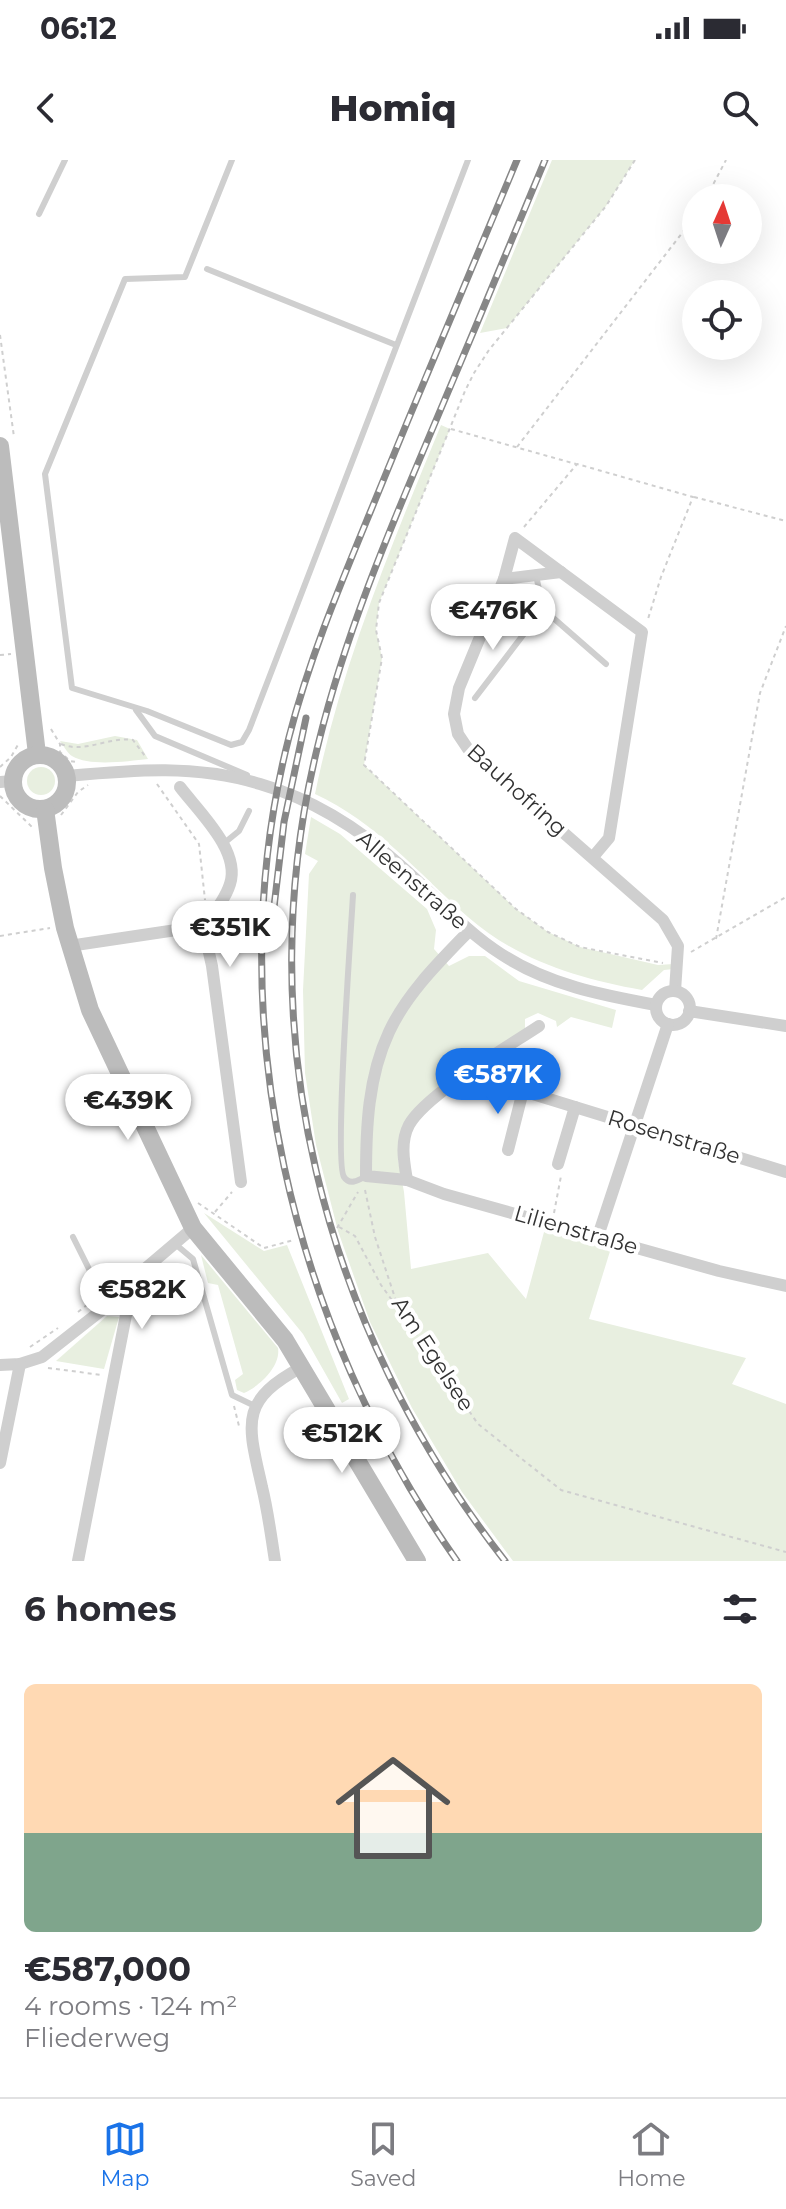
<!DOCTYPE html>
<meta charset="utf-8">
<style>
:root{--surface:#fff;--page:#f2f2f3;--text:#2b2b33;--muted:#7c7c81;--line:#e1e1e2;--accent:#1a73e8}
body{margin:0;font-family:Montserrat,sans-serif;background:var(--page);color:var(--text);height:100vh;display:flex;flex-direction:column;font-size:30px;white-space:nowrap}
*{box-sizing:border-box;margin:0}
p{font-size:26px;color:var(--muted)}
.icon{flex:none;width:44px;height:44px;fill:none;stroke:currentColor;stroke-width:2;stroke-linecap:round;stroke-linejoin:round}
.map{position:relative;height:1401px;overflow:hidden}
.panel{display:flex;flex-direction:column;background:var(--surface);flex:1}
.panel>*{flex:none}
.needle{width:52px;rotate:3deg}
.buttons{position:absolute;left:682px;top:24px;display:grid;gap:16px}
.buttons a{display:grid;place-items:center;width:80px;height:80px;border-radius:50%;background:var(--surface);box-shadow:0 8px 32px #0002;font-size:40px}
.price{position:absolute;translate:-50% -68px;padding:0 18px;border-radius:28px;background:#fff;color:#222;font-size:26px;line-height:52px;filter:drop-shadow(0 2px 4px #0008)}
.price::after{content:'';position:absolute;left:50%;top:48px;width:24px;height:18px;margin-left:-12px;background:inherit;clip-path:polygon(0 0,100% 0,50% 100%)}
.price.on{background:var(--accent);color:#fff}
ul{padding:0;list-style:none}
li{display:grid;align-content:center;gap:16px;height:424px;padding:0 24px}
li span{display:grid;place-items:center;height:248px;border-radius:12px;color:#555}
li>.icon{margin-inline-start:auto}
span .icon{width:144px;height:144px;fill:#fffc;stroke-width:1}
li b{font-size:34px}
h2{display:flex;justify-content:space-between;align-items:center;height:96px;padding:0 24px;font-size:34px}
.status{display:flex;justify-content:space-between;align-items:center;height:56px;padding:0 40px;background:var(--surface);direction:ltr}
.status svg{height:22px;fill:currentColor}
header{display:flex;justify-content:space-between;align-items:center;height:104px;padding:0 24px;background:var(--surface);font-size:36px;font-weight:800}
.dock{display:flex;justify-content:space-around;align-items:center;height:112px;border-top:2px solid var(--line);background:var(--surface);font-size:22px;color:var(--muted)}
.dock a{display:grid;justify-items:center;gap:4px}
.dock .on{color:var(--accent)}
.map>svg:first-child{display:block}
.green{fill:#e8efe0}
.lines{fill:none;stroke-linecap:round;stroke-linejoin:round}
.path{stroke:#cfcfcf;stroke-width:2;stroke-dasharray:4 4;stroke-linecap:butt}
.lane{stroke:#cfcfcf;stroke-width:6}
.street{stroke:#cfcfcf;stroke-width:12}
.secondary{stroke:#bcbcbc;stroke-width:18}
.rail-casing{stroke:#878787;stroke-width:7}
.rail{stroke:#fff;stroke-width:4;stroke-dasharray:12;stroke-linecap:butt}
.labels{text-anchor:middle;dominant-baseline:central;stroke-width:8;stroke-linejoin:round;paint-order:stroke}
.street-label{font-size:22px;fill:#323232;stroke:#fff}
</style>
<div class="status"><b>06:12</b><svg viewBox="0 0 49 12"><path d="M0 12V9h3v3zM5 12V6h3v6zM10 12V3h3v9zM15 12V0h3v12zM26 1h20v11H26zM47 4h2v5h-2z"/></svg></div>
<header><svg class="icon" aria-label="back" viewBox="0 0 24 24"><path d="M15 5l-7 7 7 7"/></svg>Homiq<svg class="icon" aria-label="search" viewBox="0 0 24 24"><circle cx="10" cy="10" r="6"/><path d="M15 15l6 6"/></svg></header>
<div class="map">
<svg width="786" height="1401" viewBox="0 0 786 1401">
<rect width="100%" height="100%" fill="#fff"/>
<g class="green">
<polygon points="552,0 635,0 606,46 507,168 480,173"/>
<path d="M441,265L450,269L379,443L376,470L382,498L364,605L516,749L548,772L580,787L658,805L674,804V809L664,810L642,830C579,819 517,800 468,757C418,713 376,662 315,634C341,506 391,386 441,265Z"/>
<path d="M115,576L137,580L148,599C128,601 90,607 72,596C67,593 64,586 60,581L78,584Z"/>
<circle cx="41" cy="621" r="14"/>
<polygon points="311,657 340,674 427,749 436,770 434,789 449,806 469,796 485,796 519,821 616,850 612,868 571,857 557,867 556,861 538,853 525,859 525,871 420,944 398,1000 404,1032 411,1109 488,1093 526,1139 544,1072 611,1088 589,1159 746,1198 732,1224 786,1244 786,1401 513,1401 462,1332 412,1248 370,1162 338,1071 316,985 305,913 303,830 309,714 318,701 305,694"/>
<polygon points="204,1053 264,1091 287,1085 349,1239 342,1243 303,1174"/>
<path d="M201,1095L278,1188C281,1206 260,1226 244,1233L237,1230L235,1220L243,1214L218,1125L208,1123Z"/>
<polygon points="107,1156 119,1157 104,1209 56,1201"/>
</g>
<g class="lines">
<g class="path">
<polyline points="635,0 606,46 489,190 474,213 465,231 379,443 376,470 382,498 364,605 516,749 548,772 580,787 663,803"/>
<polyline points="706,38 726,0"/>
<polyline points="0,175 14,277"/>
<polyline points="451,269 576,304"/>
<polyline points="517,287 696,55"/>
<polyline points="694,337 786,361"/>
<polyline points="524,367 577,304 693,337 661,417 648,459"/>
<polyline points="0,495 11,494"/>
<polyline points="51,569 60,584 60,592 70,601 76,602"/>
<path d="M61,584C84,594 110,576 133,580L145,596"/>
<polyline points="0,607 11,597 19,583"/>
<polyline points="157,624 199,684 205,740"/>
<polyline points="0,636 32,667"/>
<polyline points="61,655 78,632 88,625"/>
<polyline points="0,776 50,768"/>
<polyline points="716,779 760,533 786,466"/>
<polyline points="691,792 786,737"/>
<polyline points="365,1030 375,1077 398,1147 478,1264 561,1330 786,1392"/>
<polyline points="198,1043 264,1088 294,1080"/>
<polyline points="215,1052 232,1032"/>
<polyline points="554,1053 561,1016"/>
<polyline points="339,1067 355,1076 381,1125 394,1143"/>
<polyline points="337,1068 358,1032"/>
<polyline points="78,1152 92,1141"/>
<polyline points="30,1187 58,1168"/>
<polyline points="48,1208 102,1215"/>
<polyline points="234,1246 239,1266"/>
</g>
<g class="lane">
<polyline points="232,0 185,117 125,119 45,314 72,528 147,551 231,585 242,582 249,570 468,0"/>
<polyline points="39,54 65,0"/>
<polyline points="207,109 396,185"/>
<polyline points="536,415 543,449 606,504"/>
<polyline points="475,538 543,449"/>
<polyline points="136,550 155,576 247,615"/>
<polyline points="223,684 239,671 249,651"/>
<path d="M353,735C351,771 334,1002 344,1017C350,1026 359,1020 366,1016"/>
<polyline points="73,1077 107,1145"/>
<polyline points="174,1083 193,1099 232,1235 255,1246"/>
</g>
<g class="street">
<polyline points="504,419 561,412"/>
<path d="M67,616C133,610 196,604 260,624C312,639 361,670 401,706C435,735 463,770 501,794C548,825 602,835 656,845"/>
<polyline points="0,622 13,621"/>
<path d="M180,627C199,652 241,691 230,724C225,740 213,753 203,766"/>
<polyline points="593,697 609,678 642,472 515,378 504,419 459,528 454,554 458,574 468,589 663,760 678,786 675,831"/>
<path d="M469,771C440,801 407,833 389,872C368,917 366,968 366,1016L407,1020L444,1034L719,1111L786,1126"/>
<polyline points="69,786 203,766 212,806 241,1022"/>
<circle cx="673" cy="848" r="17"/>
<polyline points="689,851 786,866"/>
<polyline points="472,910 523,931 786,1012"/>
<polyline points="508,990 523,931"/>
<polyline points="558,1004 575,947"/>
<path d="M407,1020C404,1002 400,982 409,965C425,935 509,886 539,866"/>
<polyline points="598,1076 668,864"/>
<polyline points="0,1205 20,1204 42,1197 107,1146 133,1119 193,1068"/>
<polyline points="0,1303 20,1204"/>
<polyline points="78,1401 133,1119"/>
<path d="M275,1401C271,1376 268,1351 262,1327C248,1264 238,1241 302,1207"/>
</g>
<g class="secondary">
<polyline points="0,286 37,594"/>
<circle cx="40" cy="622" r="27"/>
<polyline points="45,649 53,708 65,768 90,850 193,1068 285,1180 417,1401"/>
</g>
<defs>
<g id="rail">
<polyline points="274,747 284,662 306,558"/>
<path d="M457,1401C292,1167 217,858 289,577C310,495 344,416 376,338C422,225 470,113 517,0"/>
<path d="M505,1401C323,1168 246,870 319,581C345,476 387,376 429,277C468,185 507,92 545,0"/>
</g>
</defs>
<use href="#rail" class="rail-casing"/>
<use href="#rail" class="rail"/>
</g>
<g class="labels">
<g class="street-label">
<text transform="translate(517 630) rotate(42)">Bauhofring</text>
<text transform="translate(412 720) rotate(41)">Alleenstraße</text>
<text transform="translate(674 977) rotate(17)">Rosenstraße</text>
<text transform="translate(576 1070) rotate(16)">Lilienstraße</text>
<text transform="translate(433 1194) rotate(57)">Am Egelsee</text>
</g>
</g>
</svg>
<div class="buttons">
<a><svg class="needle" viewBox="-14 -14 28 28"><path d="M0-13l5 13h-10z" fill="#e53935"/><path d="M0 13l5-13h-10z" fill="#7c7c81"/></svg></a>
<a><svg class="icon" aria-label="locate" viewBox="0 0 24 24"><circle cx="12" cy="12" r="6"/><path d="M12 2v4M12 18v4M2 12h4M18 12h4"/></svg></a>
</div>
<b class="price" style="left:493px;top:492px">€476K</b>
<b class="price" style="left:230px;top:809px">€351K</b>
<b class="price on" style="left:498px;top:956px">€587K</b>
<b class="price" style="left:128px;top:982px">€439K</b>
<b class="price" style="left:142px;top:1171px">€582K</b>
<b class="price" style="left:342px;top:1315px">€512K</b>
</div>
<section class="panel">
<h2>6 homes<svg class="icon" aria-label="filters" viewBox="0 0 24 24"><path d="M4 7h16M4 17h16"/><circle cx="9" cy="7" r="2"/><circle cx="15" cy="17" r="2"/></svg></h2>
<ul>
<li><span style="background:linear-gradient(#ffd9b3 60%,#7fa58c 0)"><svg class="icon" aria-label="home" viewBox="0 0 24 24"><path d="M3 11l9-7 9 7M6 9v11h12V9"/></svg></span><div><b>€587,000</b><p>4 rooms · 124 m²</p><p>Fliederweg</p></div></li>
</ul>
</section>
<nav class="dock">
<a class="on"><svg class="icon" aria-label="map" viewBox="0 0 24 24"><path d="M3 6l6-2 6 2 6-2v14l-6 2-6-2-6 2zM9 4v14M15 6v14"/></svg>Map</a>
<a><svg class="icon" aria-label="saved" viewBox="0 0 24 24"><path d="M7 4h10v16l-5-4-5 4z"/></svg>Saved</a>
<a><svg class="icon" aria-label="home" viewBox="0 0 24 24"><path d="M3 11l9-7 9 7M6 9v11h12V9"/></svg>Home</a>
</nav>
